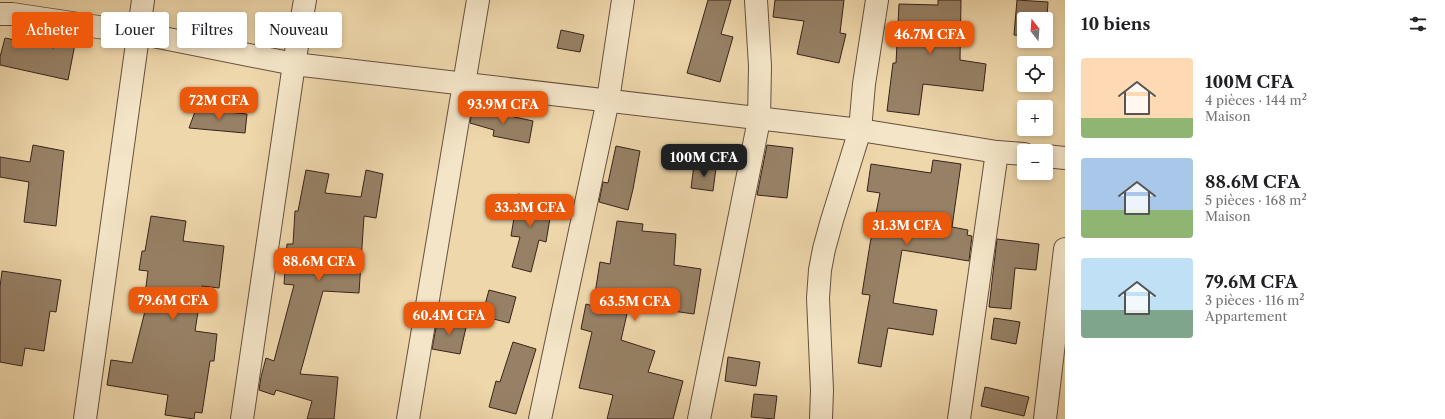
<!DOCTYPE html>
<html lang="fr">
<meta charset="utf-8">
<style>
:root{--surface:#fff;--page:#f2f2f2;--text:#202124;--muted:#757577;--accent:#ea580c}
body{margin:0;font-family:"Libre Caslon Text",serif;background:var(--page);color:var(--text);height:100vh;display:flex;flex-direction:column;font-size:15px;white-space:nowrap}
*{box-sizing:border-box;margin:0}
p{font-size:13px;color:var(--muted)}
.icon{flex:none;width:22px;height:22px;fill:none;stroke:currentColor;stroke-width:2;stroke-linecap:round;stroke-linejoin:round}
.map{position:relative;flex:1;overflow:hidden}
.details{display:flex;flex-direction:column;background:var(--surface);width:380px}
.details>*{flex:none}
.banner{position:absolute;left:12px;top:12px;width:380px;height:36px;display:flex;gap:8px}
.needle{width:26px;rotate:343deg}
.buttons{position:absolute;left:1017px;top:12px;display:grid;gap:8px}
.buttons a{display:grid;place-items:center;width:36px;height:36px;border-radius:4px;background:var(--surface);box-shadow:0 2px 6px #0003;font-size:20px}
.price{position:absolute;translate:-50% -34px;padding:0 9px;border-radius:8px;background:var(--accent);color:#fff;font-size:13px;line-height:26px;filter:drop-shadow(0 1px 2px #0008)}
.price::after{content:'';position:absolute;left:50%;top:24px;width:12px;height:9px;margin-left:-6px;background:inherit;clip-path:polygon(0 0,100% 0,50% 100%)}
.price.selected{background:#222;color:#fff}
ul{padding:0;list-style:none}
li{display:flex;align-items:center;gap:12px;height:100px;padding:0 16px}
li span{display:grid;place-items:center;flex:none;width:112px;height:80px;border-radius:4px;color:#555}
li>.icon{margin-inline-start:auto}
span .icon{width:48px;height:48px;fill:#fffc;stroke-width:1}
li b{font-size:17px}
h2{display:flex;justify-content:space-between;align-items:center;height:48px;padding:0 16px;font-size:17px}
.pill{padding:0 14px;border-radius:4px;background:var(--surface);box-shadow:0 2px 6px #0003;font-size:14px;line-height:36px}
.pill.selected{background:var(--accent);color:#fff}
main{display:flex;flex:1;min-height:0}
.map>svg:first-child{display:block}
.building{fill:#978166;stroke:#38231b}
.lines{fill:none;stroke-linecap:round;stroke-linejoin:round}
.minor-casing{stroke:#66503f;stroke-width:24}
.minor{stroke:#f4e5c8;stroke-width:22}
</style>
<main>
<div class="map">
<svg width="1065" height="419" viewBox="0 0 1065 419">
<rect width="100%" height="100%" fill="#eed7ab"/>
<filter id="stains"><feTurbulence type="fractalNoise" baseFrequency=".005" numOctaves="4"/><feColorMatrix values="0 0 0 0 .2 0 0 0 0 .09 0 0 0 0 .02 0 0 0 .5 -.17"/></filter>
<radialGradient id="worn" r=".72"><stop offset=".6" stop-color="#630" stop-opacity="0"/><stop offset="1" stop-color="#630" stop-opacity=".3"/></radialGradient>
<g class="building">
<polygon points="708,0 731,0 721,34 733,37 720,82 687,73"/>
<polygon points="775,0 844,0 840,33 846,34 839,63 797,54 804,21 773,17"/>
<polygon points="938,0 961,0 960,60 986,64 983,91 923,84 919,115 887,111 893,63 896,63 899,4 938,5"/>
<polygon points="1017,0 1048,2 1046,32 1046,19 1024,19 1024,36 1014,35"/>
<polygon points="561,30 584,35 580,52 557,48"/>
<polygon points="5,38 54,48 56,41 75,44 68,80 0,65 0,57"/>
<polygon points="473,108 533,121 529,143 493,136 494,130 470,123"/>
<polygon points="196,109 247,114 245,133 189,128"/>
<polygon points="33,145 64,151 56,226 24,222 29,182 0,177 0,157 30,162"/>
<polygon points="767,145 793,148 787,198 757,195"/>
<polygon points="616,146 640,151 633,189 628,210 599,202 603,182 608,183"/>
<polygon points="933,160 961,164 952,227 968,230 967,235 972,236 969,261 902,250 893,303 937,310 933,335 888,328 881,367 858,363 870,295 862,294 870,244 880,193 867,191 871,164 931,173"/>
<polygon points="694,165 716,168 713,191 691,188"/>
<polygon points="306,170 329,174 325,193 361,197 366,170 383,174 376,218 364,216 359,293 323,291 300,374 338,377 334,419 307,419 312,401 276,390 274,395 259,390 261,377 266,358 274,361 294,285 284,284 287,244 293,244 295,211 298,211"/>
<polygon points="518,194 553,200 546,242 539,240 531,272 512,267 520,237 511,236"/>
<polygon points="151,216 186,221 183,241 224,246 219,288 202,286 195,331 217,334 214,361 210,361 202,413 195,412 194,419 165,415 168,395 107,385 111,360 132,363 147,303 144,302 148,271 139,270 142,251 145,251"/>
<polygon points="617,221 643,224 642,231 676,234 674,265 701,269 694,314 629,305 621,340 655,351 648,372 683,381 673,419 607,419 613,395 579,388 592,332 581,329 586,304 593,306 600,262 610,264"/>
<polygon points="997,239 1039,244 1036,270 1015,268 1011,309 989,307"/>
<polygon points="2,271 61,280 56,312 50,311 44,351 25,348 22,366 0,362 0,287"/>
<polygon points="489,290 516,297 509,323 482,316"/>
<polygon points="438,317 467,323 460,354 432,349"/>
<polygon points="994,318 1020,322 1016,344 991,339"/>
<polygon points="513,342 536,349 516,414 489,407 496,381 500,382"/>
<polygon points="728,357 760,362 756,386 725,381"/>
<polygon points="985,387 1029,397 1024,416 981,406"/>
<polygon points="754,394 777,396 774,419 751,417"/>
</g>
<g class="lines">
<defs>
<g id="minor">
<polyline points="0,14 12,14 138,33 294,64 860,130 997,152 1024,154"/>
<polyline points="1046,156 1065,158"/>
<polyline points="85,419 143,0"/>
<polyline points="242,419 294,64 305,0"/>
<polyline points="408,419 478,0"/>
<polyline points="540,419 608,100 623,0"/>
<polyline points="699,419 759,120 760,66 756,0"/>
<polyline points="821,419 822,390 818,298 820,270 824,249 832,220 860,130 864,84 877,0"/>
<polyline points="959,419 997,152"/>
<polyline points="1045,419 1065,249"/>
</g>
</defs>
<use href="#minor" class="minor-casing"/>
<use href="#minor" class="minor"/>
</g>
<rect width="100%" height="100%" filter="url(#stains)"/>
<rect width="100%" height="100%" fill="url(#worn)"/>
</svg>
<div class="buttons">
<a><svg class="needle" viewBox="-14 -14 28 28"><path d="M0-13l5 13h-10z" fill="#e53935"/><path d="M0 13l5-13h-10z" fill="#757577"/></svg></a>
<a><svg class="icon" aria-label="locate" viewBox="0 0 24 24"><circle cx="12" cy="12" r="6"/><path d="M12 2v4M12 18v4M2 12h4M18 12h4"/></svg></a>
<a>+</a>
<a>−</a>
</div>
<b class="price" style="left:930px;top:55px">46.7M CFA</b>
<b class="price" style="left:219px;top:121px">72M CFA</b>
<b class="price" style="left:503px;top:125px">93.9M CFA</b>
<b class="price selected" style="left:704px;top:178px">100M CFA</b>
<b class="price" style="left:530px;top:228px">33.3M CFA</b>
<b class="price" style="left:907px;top:246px">31.3M CFA</b>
<b class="price" style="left:319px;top:282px">88.6M CFA</b>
<b class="price" style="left:173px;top:321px">79.6M CFA</b>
<b class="price" style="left:635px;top:322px">63.5M CFA</b>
<b class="price" style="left:449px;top:336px">60.4M CFA</b>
<div class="banner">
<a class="pill selected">Acheter</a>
<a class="pill">Louer</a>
<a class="pill">Filtres</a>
<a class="pill">Nouveau</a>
</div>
</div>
<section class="details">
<h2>10 biens<svg class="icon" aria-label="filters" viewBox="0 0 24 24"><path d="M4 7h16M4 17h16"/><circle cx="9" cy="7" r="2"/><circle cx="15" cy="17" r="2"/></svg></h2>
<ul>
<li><span style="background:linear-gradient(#ffd9b3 75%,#8fb573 0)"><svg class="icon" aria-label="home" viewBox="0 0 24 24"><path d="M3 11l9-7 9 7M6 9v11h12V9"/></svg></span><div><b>100M CFA</b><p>4 pièces · 144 m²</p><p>Maison</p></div></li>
<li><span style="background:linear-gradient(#a9c7e8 65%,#8fb573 0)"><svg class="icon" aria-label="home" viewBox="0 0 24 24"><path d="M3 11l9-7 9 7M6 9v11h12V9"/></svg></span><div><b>88.6M CFA</b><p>5 pièces · 168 m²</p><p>Maison</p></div></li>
<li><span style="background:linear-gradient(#bfe0f5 65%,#7fa58c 0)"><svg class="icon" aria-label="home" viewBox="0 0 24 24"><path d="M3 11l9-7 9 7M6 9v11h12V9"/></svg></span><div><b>79.6M CFA</b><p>3 pièces · 116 m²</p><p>Appartement</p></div></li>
</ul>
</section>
</main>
